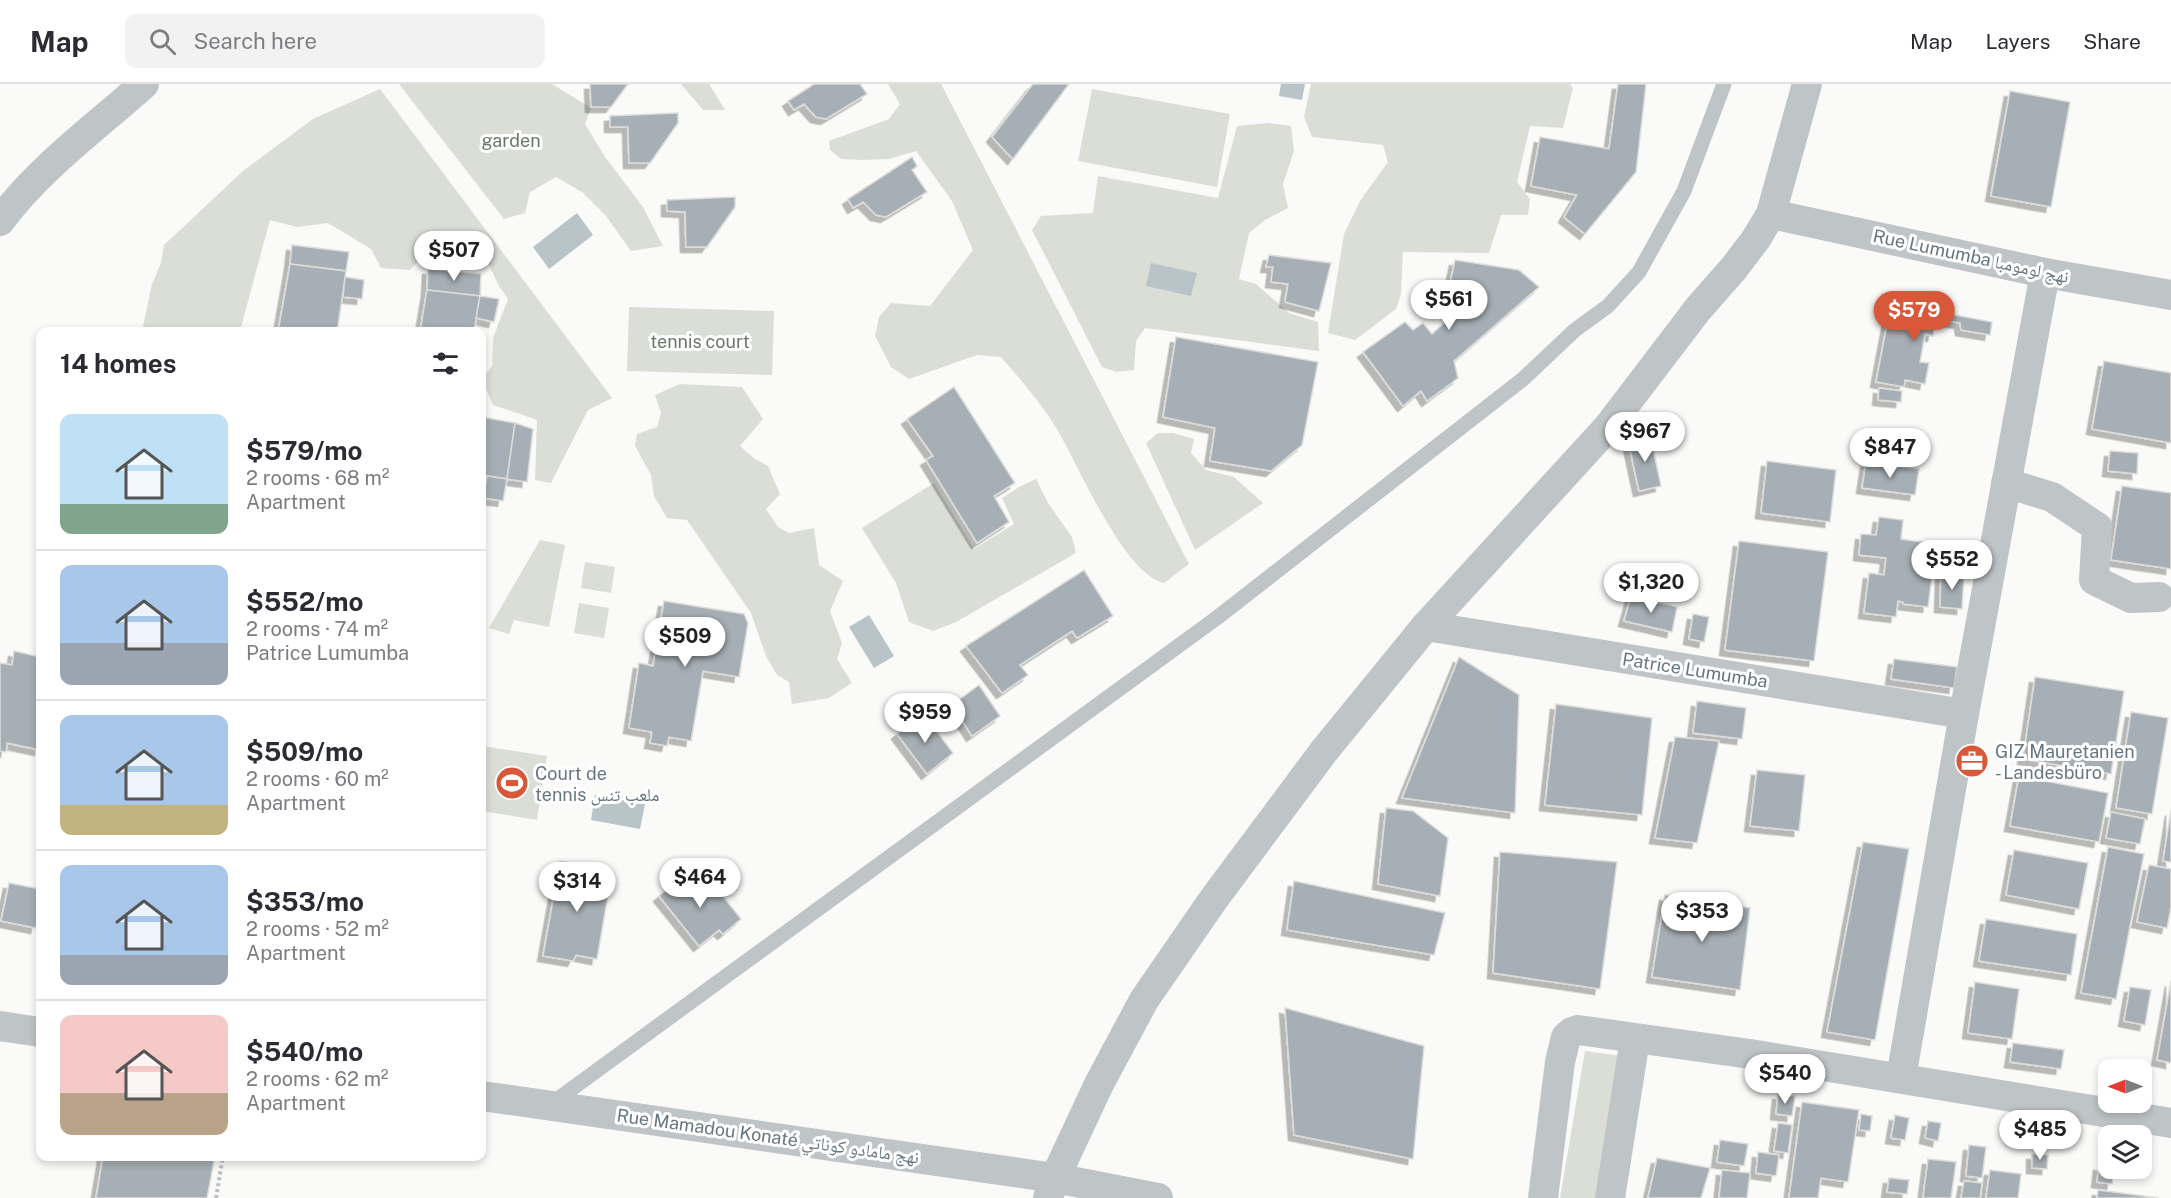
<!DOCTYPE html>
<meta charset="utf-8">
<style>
:root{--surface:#fff;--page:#f2f2f3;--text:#2b2b33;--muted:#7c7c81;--line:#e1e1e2;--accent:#d8583a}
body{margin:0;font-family:"Public Sans","Noto Naskh Arabic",sans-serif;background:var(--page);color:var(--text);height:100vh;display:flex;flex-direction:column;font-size:22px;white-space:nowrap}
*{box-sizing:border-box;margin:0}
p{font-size:20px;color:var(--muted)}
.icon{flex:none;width:33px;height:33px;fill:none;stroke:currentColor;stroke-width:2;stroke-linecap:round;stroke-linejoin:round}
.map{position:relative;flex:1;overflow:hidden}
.side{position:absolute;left:36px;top:243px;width:450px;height:834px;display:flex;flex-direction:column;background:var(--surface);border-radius:12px;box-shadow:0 3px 9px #0003}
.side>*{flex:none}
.needle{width:39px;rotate:270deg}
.tools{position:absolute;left:2098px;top:975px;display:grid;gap:12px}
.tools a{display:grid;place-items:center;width:54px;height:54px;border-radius:12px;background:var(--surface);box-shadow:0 3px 9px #0003;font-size:30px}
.price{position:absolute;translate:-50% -51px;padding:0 14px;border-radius:21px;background:#fff;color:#222;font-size:20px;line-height:39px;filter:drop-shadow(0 2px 3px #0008)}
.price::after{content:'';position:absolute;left:50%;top:36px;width:18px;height:14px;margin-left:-9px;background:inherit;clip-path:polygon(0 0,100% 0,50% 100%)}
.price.active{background:var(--accent);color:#fff}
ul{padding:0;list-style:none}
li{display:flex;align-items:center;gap:18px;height:150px;padding:0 24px}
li+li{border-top:2px solid var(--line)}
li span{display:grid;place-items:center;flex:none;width:168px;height:120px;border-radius:12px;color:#555}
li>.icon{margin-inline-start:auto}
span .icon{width:72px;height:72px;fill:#fffc;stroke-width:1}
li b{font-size:26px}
h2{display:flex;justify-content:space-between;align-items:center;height:72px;padding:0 24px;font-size:26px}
header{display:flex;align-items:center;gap:36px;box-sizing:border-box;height:84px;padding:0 30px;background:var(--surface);border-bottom:2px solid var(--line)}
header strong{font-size:28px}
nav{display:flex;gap:33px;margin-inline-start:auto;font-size:21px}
.search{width:420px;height:54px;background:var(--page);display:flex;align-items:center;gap:15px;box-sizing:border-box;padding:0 21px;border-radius:12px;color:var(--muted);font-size:22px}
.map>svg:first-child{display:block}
.green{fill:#daded7}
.water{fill:#b8c4c8}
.building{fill:#a6afb5;stroke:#dcdcda;stroke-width:1.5;filter:url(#shadow)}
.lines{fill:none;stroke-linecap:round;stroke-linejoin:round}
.path{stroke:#babec0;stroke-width:4;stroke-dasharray:3 3;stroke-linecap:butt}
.service{stroke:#bfc4c7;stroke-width:15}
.minor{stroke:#bfc4c7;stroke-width:30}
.labels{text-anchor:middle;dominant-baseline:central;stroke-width:6;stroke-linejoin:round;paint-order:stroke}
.park-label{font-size:18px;fill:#6a7966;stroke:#fff}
.street-label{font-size:18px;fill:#667781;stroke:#fff}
.poi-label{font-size:18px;fill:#667781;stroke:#fff;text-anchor:start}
</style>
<header>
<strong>Map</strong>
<div class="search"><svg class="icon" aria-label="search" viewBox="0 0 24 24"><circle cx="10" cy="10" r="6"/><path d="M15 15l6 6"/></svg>Search here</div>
<nav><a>Map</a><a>Layers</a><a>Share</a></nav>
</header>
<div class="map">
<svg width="2171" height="1114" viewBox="0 0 2171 1114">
<defs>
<filter id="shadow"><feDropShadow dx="-5.5" dy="5.5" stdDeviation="0" flood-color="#0004"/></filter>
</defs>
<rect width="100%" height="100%" fill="#fafaf8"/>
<g class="green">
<polygon points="399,0 552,0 591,24 585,40 605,73 643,123 663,162 631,167 606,132 582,108 556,93 530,108 525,129 504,135"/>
<polygon points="681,0 709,0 725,26 703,26"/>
<path d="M888,0H941L1189,480L1164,499C1123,490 1078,379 1055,342C1040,318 1020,295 1001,273L977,271L909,295L891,283L875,252L879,233L891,219L930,222L973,166L952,117L916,67L889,75L863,76L841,75L830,66L829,57L889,35L900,20Z"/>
<polygon points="1311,0 1570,0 1573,4 1563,44 1530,42 1517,98 1530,115 1528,131 1501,131 1489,169 1403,168 1401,210 1396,225 1355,256 1328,249 1344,150 1360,117 1388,78 1383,61 1312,53 1304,33"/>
<polygon points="380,5 612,314 588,326 551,399 535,396 537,336 493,321 482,295 492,282 493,254 508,215 499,202 485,173 426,168 410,186 381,184 371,165 328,139 297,143 270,136 240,247 142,247 152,200 161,179 164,161 243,87 313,35"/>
<polygon points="1092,5 1230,30 1217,103 1078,77"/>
<polygon points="1269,39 1291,42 1294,67 1283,100 1288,124 1265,136 1249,149 1239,195 1256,200 1289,229 1318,238 1319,267 1145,244 1136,257 1134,286 1117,288 1102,283 1032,146 1041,132 1093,129 1098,92 1218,114 1237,42"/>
<polygon points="629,223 774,227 772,291 627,287"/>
<polygon points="680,300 742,303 763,335 740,362 755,375 768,382 780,410 766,425 778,443 789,449 814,444 819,481 843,497 830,527 842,559 837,575 852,599 829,614 792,620 789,598 777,591 766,572 751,529 687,436 667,434 654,412 651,391 635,362 637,350 657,343 661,329 655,311"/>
<polygon points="1158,349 1173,349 1194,355 1191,369 1206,386 1234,393 1263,419 1195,466 1146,359"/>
<polygon points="1036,395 1048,419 1072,453 1076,469 956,538 933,547 909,538 896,499 862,444 934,399 974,465 1014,440 1002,414 1019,403"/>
<polygon points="540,456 565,461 549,543 514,536 509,550 489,544"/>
<polygon points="585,478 615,483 611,509 581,504"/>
<polygon points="579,519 609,524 604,554 574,549"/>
<polygon points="482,662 547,672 537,736 482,727"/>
<polygon points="1585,967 1628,973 1606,1114 1560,1114"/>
</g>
<g class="water">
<polygon points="1281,0 1305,0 1302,16 1279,12"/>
<polygon points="577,129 593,151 549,185 533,163"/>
<polygon points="1151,179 1197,189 1191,212 1146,202"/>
<polygon points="869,531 894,572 874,584 849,543"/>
<polygon points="595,711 645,720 640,745 591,736"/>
</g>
<g class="building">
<polygon points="590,0 628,0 611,23 591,23"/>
<polygon points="814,0 860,0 867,10 826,35 816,33 804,20 794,26 788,17"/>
<polygon points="1033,0 1069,0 1013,75 992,53"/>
<polygon points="1618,0 1646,0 1636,88 1585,150 1564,133 1577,111 1531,102 1540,53 1609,65"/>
<polygon points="2010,7 2070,18 2051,123 1991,112"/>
<polygon points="678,29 678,39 650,79 629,79 628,43 610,43 610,32"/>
<polygon points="912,73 917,82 912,86 927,108 886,133 876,131 863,118 853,124 848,115"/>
<polygon points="735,113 735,123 707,163 686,163 685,128 667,127 667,116"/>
<polygon points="292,161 349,168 346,187 290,180"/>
<polygon points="1269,171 1331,179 1319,227 1285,218 1288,200 1271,198 1273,183 1266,183"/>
<polygon points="1455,176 1519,186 1539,203 1454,277 1458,294 1427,317 1421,307 1403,322 1363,268 1405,238 1413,246 1423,239 1432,250 1453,231 1444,228"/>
<polygon points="290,180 346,187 337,248 278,248"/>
<polygon points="428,185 481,190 480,212 427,206"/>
<polygon points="345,193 364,196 362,215 343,213"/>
<polygon points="427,206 480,212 474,248 420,248"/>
<polygon points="480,212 499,215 494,238 476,234"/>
<polygon points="1891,219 1992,238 1990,251 1961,246 1960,239 1936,235 1933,252 1925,250 1920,278 1929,279 1925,300 1905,296 1904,303 1876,298"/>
<polygon points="1176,253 1318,278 1302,361 1271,387 1210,377 1215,344 1163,333"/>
<polygon points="2104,277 2171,289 2171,359 2092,345"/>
<polygon points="954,303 1015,399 994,412 1009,438 977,459 926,376 933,372 907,335"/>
<polygon points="1879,304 1902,307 1901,318 1878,316"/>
<polygon points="482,333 515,339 507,395 482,391"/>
<polygon points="515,339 533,345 527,398 507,395"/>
<polygon points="1650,351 1661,402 1639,407 1628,356"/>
<polygon points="1869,359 1890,362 1888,378 1867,375"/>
<polygon points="2110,367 2138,369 2137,390 2108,387"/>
<polygon points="1767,377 1836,386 1830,438 1761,429"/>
<polygon points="1866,378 1919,385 1915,411 1862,404"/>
<polygon points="487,392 507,395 503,417 483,414"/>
<polygon points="2122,402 2171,409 2171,485 2111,476"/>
<polygon points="1879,433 1903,436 1901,455 1936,460 1928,523 1903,520 1903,518 1898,517 1896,533 1864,529 1869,489 1884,491 1886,474 1859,471 1861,450 1876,451"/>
<polygon points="1739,457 1828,468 1814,577 1725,566"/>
<polygon points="1084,486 1113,532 1077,554 1072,547 1020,581 1028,591 1002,609 966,562"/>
<polygon points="1941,490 1964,491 1962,525 1940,523"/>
<polygon points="1631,512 1677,523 1672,548 1624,537"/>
<polygon points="664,517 744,530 748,539 739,593 703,587 691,657 669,653 667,662 650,659 652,648 629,644 639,579 653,582"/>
<polygon points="1693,530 1709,533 1704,558 1689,555"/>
<polygon points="14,567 40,573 40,666 7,659 6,668 0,667 0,579 12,581"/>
<polygon points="1459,573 1519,611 1515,729 1402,714"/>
<polygon points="1894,575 1957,583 1954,604 1891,595"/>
<polygon points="2035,593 2124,607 2111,690 2023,675"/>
<polygon points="979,601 1000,632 972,652 952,621"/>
<polygon points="1697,617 1746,624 1742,655 1693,649"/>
<polygon points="1556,620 1652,634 1642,731 1545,721"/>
<polygon points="2131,628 2168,634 2152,730 2116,724"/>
<polygon points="923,629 953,669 927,690 897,650"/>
<polygon points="1675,653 1719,657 1697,759 1655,754"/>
<polygon points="1757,686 1805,691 1799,747 1750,742"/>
<polygon points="2019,692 2108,709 2099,758 2010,742"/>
<polygon points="1386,724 1413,727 1448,754 1440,812 1378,800"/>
<polygon points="2171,726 2171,778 2163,777"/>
<polygon points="2111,728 2145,735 2140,760 2106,754"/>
<polygon points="1863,758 1909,765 1875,956 1827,948"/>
<polygon points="2108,763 2144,770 2116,915 2081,909"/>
<polygon points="2014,766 2088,779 2079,825 2006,811"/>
<polygon points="1500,768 1617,778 1600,905 1493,889"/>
<polygon points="560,777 605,785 601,803 609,805 597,875 576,871 573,877 543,872"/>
<polygon points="2149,781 2171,785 2171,823 2167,844 2137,838"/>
<polygon points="706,791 741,835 723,850 719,846 699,862 659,812 680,795 688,806"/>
<polygon points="1294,797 1445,829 1434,871 1287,846"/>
<polygon points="9,799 40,805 40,822 36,844 1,837"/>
<polygon points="1665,811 1750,824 1740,906 1652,893"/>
<polygon points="1986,835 2077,850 2071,891 1979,877"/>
<polygon points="2171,897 2171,979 2157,976"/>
<polygon points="1975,898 2019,905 2012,955 1968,949"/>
<polygon points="2130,903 2151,906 2145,941 2124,937"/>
<polygon points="1285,924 1424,962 1413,1075 1294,1051"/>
<polygon points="2013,959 2064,966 2061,985 2010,978"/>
<polygon points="1778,1010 1795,1012 1792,1032 1776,1030"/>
<polygon points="1802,1018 1859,1026 1848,1098 1821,1094 1818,1114 1789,1114"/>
<polygon points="1861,1030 1872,1032 1870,1047 1859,1046"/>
<polygon points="1895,1031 1909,1034 1905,1056 1891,1054"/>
<polygon points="1928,1037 1941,1039 1938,1057 1925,1054"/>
<polygon points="1778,1039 1792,1041 1788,1069 1774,1067"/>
<polygon points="1720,1056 1748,1060 1744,1082 1717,1078"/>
<polygon points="1969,1061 1986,1063 1982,1094 1966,1092"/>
<polygon points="1758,1068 1779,1071 1776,1092 1756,1089"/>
<polygon points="2032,1070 2048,1071 2047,1085 2032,1084"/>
<polygon points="103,1072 215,1072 207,1114 96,1114"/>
<polygon points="1657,1074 1710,1084 1701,1114 1648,1114"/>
<polygon points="1928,1075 1956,1078 1951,1114 1923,1114"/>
<polygon points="2099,1081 2115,1084 2112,1100 2097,1098"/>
<polygon points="1722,1086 1750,1089 1747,1114 1719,1114"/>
<polygon points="1990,1086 2021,1090 2018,1114 1986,1114"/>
<polygon points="1889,1094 1909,1096 1907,1110 1887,1108"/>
<polygon points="1964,1097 1982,1099 1980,1114 1961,1114"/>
<polygon points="2098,1106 2159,1114 2097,1114"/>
</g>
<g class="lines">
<polyline class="path" points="216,1114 223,1072"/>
<polyline class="service" points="551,1020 1218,533 1523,295 1575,246 1608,222 1639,188 1684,107 1724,0"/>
<g class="minor">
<polyline points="1771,130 2045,189 2171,211"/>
<path d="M0,137C38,85 96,43 144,0"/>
<polyline points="2006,399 2052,413 2097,443 2094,496 2131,514 2159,513"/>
<polyline points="1426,542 1964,630"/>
<polyline points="0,942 40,948"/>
<polyline points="1901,994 1964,630 2045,189"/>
<polyline points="482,1012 1055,1094 1158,1114"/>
<polyline points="1048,1114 1055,1094 1099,1000 1144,916 1213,816 1324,667 1426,542 1608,343 1698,225 1734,184 1756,155 1771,130 1807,0"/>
<polyline points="1543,1114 1560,978 1566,953 1572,948 1578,946 1750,970 2171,1039"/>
<polyline points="1610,1114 1635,955"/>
</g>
</g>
<defs>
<symbol id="office-disc" viewBox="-11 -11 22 22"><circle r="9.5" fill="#d8583a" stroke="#fff"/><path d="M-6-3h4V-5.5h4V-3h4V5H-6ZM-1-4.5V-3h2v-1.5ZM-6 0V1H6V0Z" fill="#fff"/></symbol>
<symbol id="stadium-disc" viewBox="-11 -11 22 22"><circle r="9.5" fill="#d8583a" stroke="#fff"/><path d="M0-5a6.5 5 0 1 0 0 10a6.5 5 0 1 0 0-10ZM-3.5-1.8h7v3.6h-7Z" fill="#fff"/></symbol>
</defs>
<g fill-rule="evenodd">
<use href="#office-disc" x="1953" y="658" width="38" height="38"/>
<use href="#stadium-disc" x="493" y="680" width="38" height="38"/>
</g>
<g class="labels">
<g class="park-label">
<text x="511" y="56">garden</text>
<text x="700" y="257">tennis court</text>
</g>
<g class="street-label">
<text transform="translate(1971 172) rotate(12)">Rue Lumumba نهج لومومبا</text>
<text transform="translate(1695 586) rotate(9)">Patrice Lumumba</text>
<text transform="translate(768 1052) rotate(8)">Rue Mamadou Konaté نهج مامادو كوناتي</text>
</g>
<g class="poi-label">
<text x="1995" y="667">GIZ Mauretanien<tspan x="1995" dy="21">- Landesbüro</tspan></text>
<text x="535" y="689">Court de<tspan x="535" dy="21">tennis ملعب تنس</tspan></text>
</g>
</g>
</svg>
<div class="tools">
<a><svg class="needle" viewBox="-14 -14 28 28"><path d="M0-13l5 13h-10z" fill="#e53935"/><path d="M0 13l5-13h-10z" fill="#7c7c81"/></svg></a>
<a><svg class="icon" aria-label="layers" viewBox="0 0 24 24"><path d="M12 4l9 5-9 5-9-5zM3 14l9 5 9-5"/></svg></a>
</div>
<b class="price" style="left:454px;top:198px">$507</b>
<b class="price" style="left:1449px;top:247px">$561</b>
<b class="price active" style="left:1914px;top:258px">$579</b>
<b class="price" style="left:1645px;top:379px">$967</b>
<b class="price" style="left:1890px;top:395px">$847</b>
<b class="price" style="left:1952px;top:507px">$552</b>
<b class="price" style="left:1651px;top:530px">$1,320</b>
<b class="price" style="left:685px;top:584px">$509</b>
<b class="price" style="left:925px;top:660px">$959</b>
<b class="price" style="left:700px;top:825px">$464</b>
<b class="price" style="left:577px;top:829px">$314</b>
<b class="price" style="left:1702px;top:859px">$353</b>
<b class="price" style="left:1785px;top:1021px">$540</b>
<b class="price" style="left:2040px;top:1077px">$485</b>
<section class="side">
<h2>14 homes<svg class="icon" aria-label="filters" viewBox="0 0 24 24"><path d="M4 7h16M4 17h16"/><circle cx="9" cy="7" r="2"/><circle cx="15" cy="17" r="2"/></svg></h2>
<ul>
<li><span style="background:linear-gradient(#bfe0f5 75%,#7fa58c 0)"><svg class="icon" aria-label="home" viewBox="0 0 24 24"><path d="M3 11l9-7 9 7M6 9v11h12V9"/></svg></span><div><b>$579/mo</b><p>2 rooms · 68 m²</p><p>Apartment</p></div></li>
<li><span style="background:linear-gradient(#a9c7e8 65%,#9aa5b1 0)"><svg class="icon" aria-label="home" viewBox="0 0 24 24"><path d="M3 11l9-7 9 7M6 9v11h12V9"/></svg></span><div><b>$552/mo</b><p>2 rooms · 74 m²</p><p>Patrice Lumumba</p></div></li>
<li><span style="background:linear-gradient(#a9c7e8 75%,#c2b280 0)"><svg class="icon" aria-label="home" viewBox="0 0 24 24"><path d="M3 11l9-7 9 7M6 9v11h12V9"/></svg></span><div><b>$509/mo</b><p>2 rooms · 60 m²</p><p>Apartment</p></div></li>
<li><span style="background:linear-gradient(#a9c7e8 75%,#9aa5b1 0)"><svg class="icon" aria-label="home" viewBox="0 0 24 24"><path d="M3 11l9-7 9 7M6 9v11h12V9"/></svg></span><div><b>$353/mo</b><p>2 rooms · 52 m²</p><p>Apartment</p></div></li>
<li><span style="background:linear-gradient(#f6c9c9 65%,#b9a48a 0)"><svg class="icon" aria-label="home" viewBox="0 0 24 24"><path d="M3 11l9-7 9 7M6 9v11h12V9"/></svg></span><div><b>$540/mo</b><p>2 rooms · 62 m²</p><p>Apartment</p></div></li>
</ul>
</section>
</div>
